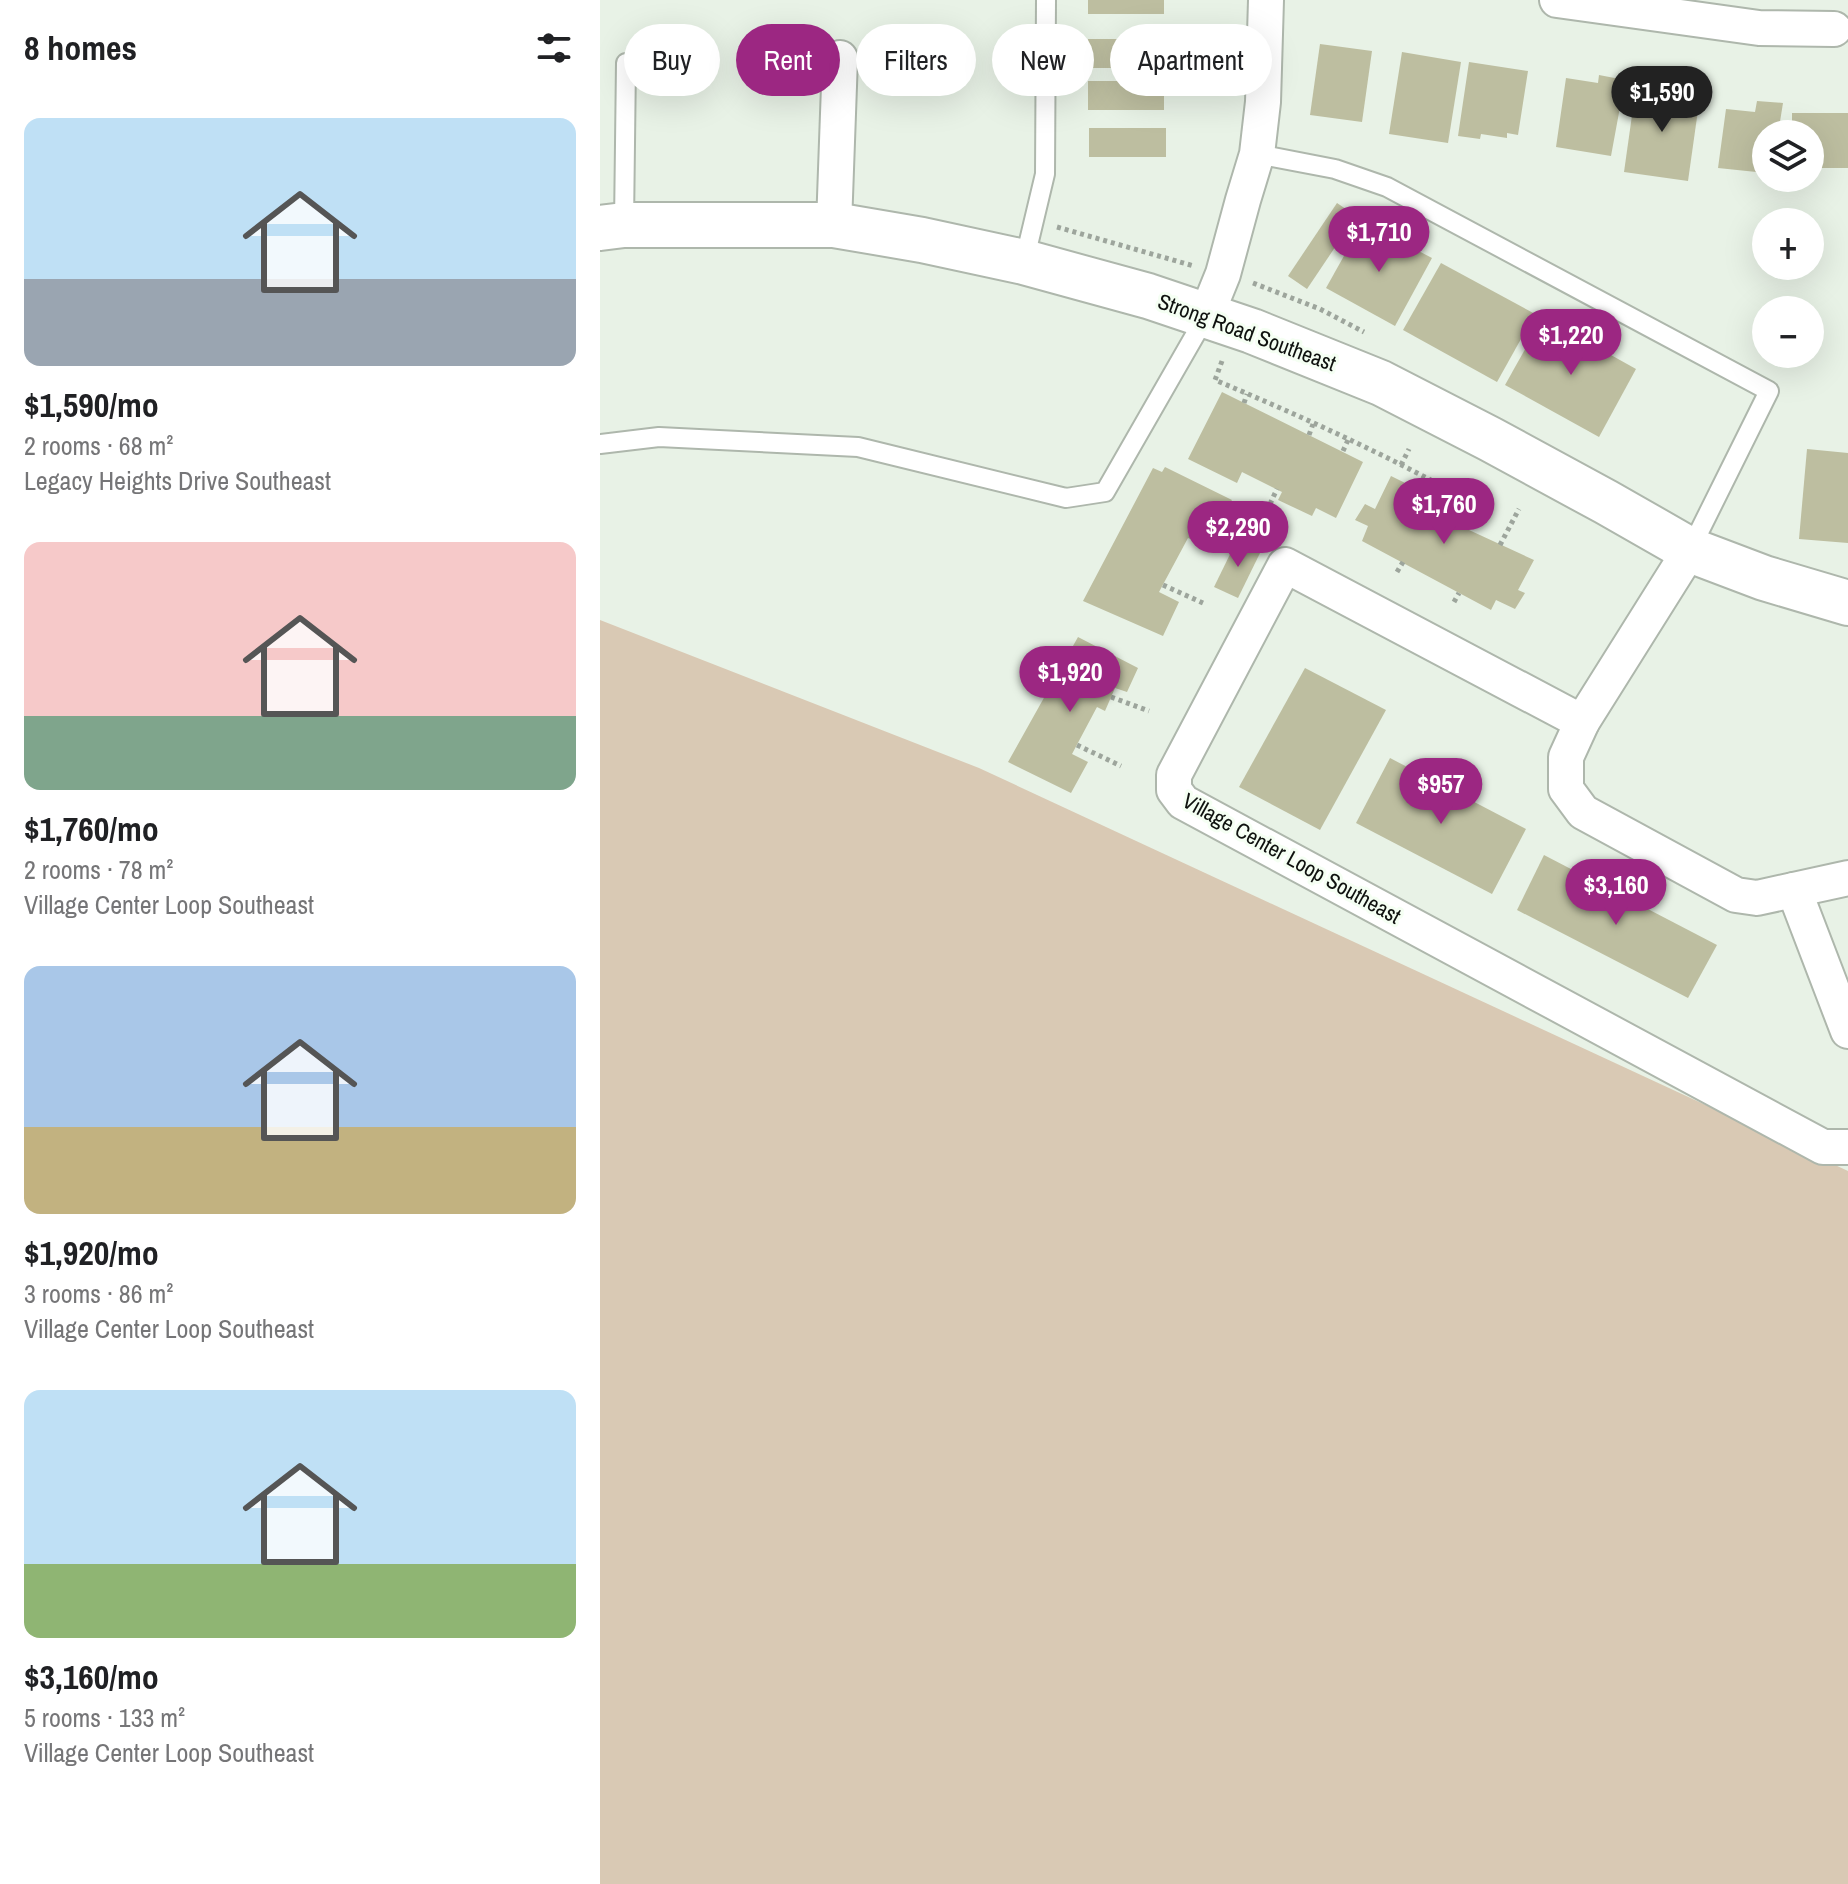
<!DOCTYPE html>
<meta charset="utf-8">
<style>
:root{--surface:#fff;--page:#f6f6f6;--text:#202124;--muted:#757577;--accent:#9c2782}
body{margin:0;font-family:"Archivo Narrow",sans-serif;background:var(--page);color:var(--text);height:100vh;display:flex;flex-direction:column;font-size:30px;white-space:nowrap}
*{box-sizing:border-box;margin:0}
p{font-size:26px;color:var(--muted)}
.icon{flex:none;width:44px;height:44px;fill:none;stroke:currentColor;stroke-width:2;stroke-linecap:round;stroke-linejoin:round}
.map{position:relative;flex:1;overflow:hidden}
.drawer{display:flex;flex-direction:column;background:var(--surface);width:600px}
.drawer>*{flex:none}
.banner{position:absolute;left:24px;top:24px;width:760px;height:72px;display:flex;gap:16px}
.buttons{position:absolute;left:1152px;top:120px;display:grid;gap:16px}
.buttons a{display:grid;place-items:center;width:72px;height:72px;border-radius:50%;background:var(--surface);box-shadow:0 8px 32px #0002;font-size:40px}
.price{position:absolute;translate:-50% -68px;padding:0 18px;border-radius:28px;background:var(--accent);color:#fff;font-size:26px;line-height:52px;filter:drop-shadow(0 2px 4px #0008)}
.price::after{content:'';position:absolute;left:50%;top:48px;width:24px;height:18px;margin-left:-12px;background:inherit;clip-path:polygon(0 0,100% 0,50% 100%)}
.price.selected{background:#222;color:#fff}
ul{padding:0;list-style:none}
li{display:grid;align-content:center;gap:16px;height:424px;padding:0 24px}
li span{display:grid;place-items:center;height:248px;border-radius:16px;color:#555}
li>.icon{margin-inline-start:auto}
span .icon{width:144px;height:144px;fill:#fffc;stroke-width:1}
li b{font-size:34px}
h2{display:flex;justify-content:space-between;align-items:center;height:96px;padding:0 24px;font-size:34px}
.pill{padding:0 28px;border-radius:36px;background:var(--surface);box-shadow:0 8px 32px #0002;font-size:28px;line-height:72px}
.pill.selected{background:var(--accent);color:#fff}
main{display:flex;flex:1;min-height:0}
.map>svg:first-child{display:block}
.green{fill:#d9c9b4}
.building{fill:#bdbea0}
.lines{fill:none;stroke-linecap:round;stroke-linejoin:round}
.service-casing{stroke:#aeb7ac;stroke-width:22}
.minor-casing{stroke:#aeb7ac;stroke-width:38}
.tertiary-casing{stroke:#aeb7ac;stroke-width:48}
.path{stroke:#9da59c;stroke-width:5;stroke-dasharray:4 4;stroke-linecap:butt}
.service{stroke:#fff;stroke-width:18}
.minor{stroke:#fff;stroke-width:34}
.tertiary{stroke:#fff;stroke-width:44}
.labels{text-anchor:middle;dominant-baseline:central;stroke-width:6;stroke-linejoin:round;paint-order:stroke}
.street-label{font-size:22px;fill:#0f120f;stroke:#f5fff3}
</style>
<main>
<section class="drawer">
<h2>8 homes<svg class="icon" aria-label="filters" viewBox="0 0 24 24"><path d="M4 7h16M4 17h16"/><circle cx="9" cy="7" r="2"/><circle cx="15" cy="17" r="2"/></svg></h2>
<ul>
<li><span style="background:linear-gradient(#bfe0f5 65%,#9aa5b1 0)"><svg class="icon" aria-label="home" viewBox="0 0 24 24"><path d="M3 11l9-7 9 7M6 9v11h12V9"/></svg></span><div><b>$1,590/mo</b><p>2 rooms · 68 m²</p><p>Legacy Heights Drive Southeast</p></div></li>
<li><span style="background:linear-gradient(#f6c9c9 70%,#7fa58c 0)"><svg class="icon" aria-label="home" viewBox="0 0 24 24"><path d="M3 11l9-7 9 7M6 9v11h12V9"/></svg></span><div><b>$1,760/mo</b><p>2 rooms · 78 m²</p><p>Village Center Loop Southeast</p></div></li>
<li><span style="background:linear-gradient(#a9c7e8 65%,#c2b280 0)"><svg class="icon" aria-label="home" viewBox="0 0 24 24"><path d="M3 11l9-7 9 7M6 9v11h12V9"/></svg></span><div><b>$1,920/mo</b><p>3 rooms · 86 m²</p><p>Village Center Loop Southeast</p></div></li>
<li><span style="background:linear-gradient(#bfe0f5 70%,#8fb573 0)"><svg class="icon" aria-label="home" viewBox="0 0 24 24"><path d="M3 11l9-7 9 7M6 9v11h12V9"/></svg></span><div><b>$3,160/mo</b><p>5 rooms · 133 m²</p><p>Village Center Loop Southeast</p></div></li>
</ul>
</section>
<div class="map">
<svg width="1248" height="1884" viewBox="0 0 1248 1884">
<rect width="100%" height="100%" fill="#e8f2e6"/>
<polygon class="green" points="0,620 379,768 1248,1171 1248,1884 0,1884"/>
<g class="building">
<rect x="488" y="0" width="76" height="14"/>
<rect x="488" y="39" width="76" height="29"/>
<polygon points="720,44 772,51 762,122 710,115"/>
<polygon points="802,52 861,62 848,143 789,134"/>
<polygon points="869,62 928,71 918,135 907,133 907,138 881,134 880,139 858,136"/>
<polygon points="999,75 1025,80 1011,156 956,147 966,78 998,83"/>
<rect x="488" y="81" width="76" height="29"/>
<polygon points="1036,87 1100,96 1088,181 1024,172"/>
<polygon points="1157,101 1183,103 1178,134 1166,134 1166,173 1118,168 1126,109 1155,112"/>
<polygon points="1192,113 1248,113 1248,168 1210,168 1210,134 1192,134"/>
<rect x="489" y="128" width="77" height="29"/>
<polygon points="737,203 756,216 707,289 688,276"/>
<polygon points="763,222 832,258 795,326 726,288"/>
<polygon points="841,263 935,314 897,382 803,330"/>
<polygon points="943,317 1036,369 999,437 905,385"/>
<polygon points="622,392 763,462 736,518 716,508 712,516 678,500 682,492 642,472 637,483 588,459"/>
<polygon points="1207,449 1248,453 1248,543 1199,539"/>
<polygon points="565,467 632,500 605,546 588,538 559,592 579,602 563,636 483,601 553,468 562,472"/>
<polygon points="791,476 876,518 869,530 934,560 918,590 925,593 915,609 896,600 891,610 762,541 768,526 755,520 765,504 775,509"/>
<polygon points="637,540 661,551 638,598 614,587"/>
<polygon points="478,637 538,668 527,692 515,688 505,711 497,707 472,754 488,762 471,793 408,762"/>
<polygon points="705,668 786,710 720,830 639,787"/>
<polygon points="790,758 926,829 892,894 756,823"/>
<polygon points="944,855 1117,945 1088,998 917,910"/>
</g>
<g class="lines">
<defs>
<g id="service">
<polyline points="657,154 735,169 787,187 1169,391 1090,550"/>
<polyline points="24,224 26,63"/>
<polyline points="424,262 445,174 446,0"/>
<polyline points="0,444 59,437 258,447 466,498 505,492 606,316"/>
</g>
<g id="minor">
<polyline points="957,0 1159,28 1234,29"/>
<polyline points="234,225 240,58"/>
<polyline points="606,316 623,274 643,200 657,154 663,102 666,0"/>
<polyline points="1090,550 982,722 966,757 966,789 983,812 1136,895 1157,898 1248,878"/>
<polyline points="982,722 685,565 574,775 574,790 583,802 1223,1147 1248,1147"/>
<polyline points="1194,890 1248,1031"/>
</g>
<polyline id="tertiary" points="0,228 24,225 234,225 322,240 424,262 548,296 652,331 781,383 890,439 1006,502 1090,550 1164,578 1248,603"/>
</defs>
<use href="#service" class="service-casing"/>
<use href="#minor" class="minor-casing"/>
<use href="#tertiary" class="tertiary-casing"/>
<g class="path">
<polyline points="457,227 594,266"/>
<polyline points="653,283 720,309 764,332"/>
<path d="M622,361L615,380C696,414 776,450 853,492L846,503"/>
<polyline points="644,403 647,394"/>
<polyline points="709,435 713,424"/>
<polyline points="743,451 748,440"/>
<polyline points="801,465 809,449"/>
<polyline points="670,504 677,489"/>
<polyline points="609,539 631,548"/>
<polyline points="900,545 919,509"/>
<polyline points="797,572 803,562"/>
<polyline points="563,585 603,603"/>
<polyline points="854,602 859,593"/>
<polyline points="511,697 549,711"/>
<polyline points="477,745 521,766"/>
</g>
<use href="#service" class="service"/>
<use href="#minor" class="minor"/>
<use href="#tertiary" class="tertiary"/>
</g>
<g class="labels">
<g class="street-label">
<text transform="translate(647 332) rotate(20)">Strong Road Southeast</text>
<text transform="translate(692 858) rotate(29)">Village Center Loop Southeast</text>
</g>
</g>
</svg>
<div class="buttons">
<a><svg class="icon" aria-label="layers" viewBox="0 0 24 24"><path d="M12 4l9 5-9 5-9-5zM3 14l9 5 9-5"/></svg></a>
<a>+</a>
<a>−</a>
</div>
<b class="price selected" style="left:1062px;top:134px">$1,590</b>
<b class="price" style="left:779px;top:274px">$1,710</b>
<b class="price" style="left:971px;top:377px">$1,220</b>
<b class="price" style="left:844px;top:546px">$1,760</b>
<b class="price" style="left:638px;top:569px">$2,290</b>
<b class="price" style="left:470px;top:714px">$1,920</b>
<b class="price" style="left:841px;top:826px">$957</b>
<b class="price" style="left:1016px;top:927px">$3,160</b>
<div class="banner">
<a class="pill">Buy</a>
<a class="pill selected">Rent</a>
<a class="pill">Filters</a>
<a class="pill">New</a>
<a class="pill">Apartment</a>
</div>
</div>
</main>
